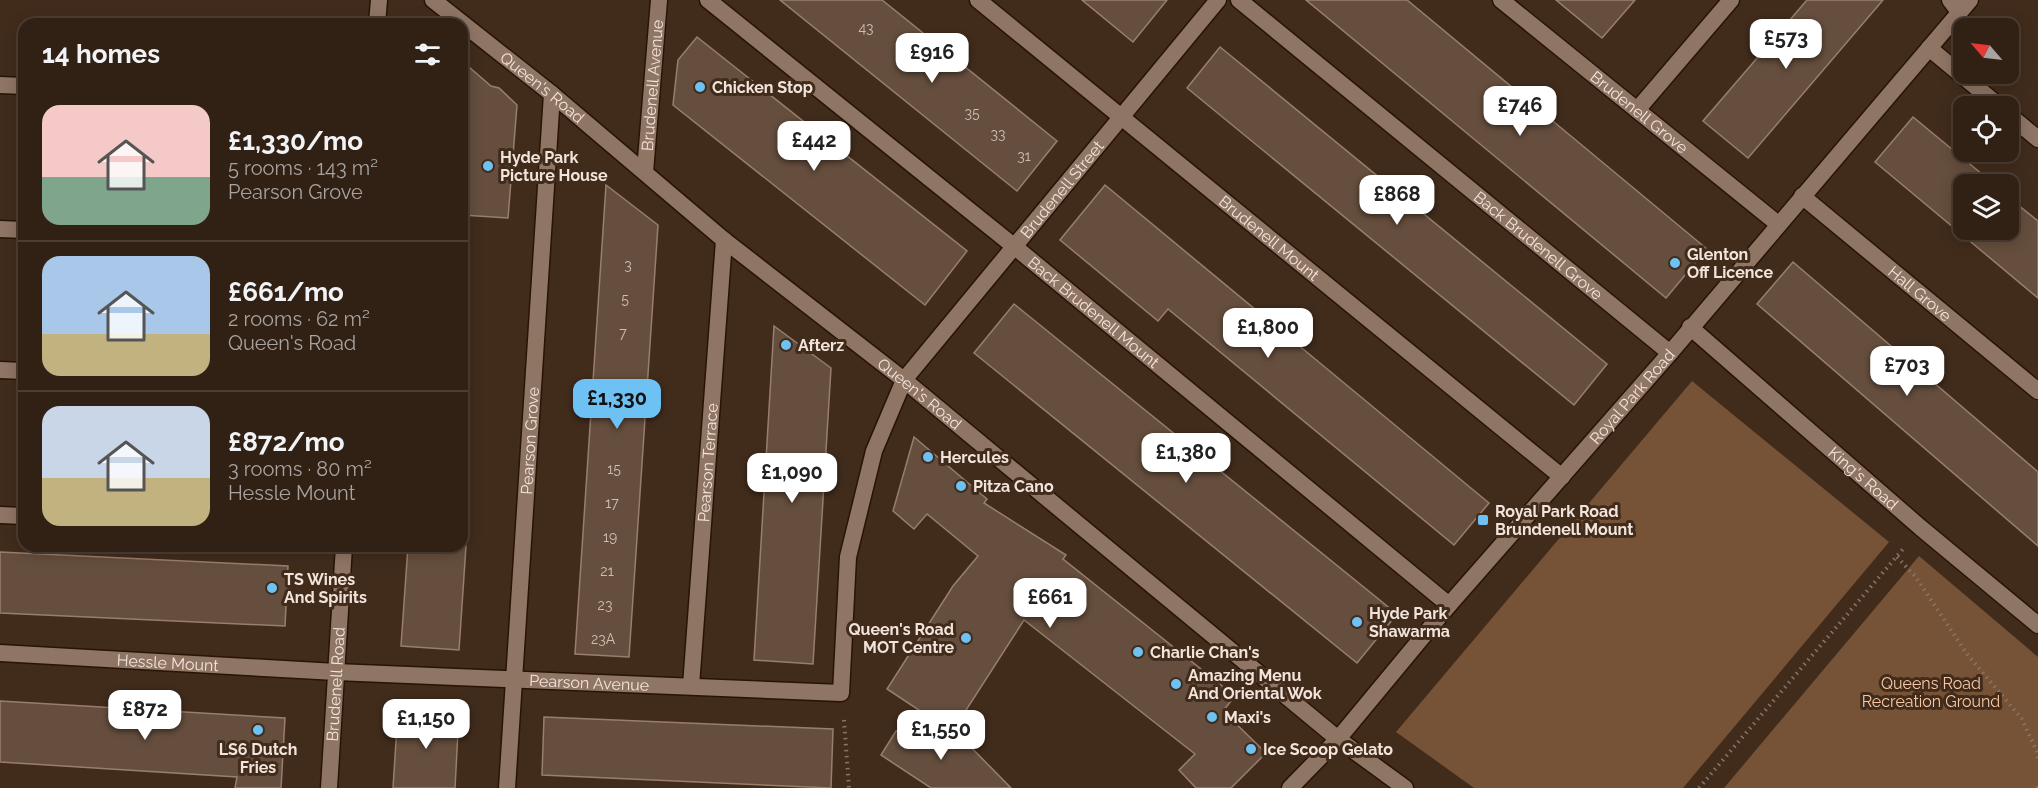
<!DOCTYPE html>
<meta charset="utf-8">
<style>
:root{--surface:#312115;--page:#39291e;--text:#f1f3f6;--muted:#a8a3a0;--line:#4c3e34;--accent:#6ec2f3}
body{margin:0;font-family:Raleway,sans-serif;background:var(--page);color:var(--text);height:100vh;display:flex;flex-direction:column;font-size:22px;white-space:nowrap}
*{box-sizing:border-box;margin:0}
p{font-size:20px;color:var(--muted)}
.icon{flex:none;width:33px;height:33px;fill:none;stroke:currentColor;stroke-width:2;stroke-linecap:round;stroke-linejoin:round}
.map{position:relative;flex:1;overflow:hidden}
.panel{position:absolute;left:18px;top:18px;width:450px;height:534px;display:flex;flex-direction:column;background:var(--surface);border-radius:18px;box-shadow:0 3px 15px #0003,0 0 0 2px var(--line)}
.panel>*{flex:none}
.needle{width:39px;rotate:298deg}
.tools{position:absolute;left:1953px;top:18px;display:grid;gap:12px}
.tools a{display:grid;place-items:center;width:66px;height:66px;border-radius:12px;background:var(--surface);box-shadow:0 3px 15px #0003,0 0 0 2px var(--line);font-size:30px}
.price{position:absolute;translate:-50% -51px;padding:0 14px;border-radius:12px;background:#fff;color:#222;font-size:20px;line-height:39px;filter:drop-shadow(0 2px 3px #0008)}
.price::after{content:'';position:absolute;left:50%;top:36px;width:18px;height:14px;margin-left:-9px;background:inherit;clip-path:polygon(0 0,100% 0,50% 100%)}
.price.on{background:var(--accent);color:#111}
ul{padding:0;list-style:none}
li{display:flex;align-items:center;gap:18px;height:150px;padding:0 24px}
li+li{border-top:2px solid var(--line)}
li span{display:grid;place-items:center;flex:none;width:168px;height:120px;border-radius:18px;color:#555}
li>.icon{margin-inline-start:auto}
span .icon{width:72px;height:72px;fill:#fffc;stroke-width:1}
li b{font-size:26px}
h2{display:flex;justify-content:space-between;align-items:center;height:72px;padding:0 24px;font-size:26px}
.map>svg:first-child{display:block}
.green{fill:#765237}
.building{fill:#654e3d;stroke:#987f6d;stroke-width:1.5}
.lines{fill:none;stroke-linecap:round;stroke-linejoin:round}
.service-casing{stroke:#271405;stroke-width:19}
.minor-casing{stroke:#271405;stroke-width:19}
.tertiary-casing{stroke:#271405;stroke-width:19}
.path{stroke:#887568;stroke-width:4;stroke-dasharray:1.5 4.5;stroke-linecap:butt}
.service{stroke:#8f7564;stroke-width:16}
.minor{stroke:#8f7564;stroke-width:16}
.tertiary{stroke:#8f7564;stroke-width:16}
.poi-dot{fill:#6ec2f3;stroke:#412c1c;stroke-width:2}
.labels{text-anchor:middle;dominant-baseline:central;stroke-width:6;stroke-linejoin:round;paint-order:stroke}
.number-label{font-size:14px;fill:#d0beb4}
.street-label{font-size:16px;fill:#f3e4db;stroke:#412c1c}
.poi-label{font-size:16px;font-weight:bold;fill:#f3e4db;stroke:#412c1c;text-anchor:start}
.park-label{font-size:16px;fill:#f9c7a5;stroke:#412c1c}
</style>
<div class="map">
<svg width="2038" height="788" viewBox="0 0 2038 788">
<rect width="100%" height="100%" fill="#412c1c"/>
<g class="green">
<polygon points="1692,381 1889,542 1683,788 1474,788 1396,732"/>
<polygon points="1919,556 2038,657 2038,788 1724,788"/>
</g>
<g class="building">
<polygon points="780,0 882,0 1057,141 1017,191"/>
<polygon points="1082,0 1167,0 1133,42"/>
<polygon points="1306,0 1407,0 1707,249 1666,298"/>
<polygon points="1556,0 1635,0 1602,38"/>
<polygon points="1807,0 1883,0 1748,158 1703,121"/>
<polygon points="697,37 967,251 925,305 673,105 678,60"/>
<polygon points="1220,47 1607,364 1574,405 1187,88"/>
<polygon points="462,61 491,86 499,88 517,105 508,218 462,215"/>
<polygon points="1913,117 1994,184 1964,184 1964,230 2008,230 2008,197 2038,221 2038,298 1875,162"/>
<polygon points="606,185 658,225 629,657 575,654"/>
<polygon points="1105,185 1489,503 1454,545 1168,309 1158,321 1060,240"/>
<polygon points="1793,262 2038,472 2038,546 1757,304"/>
<polygon points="1014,304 1397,614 1357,663 974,353"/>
<polygon points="774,326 831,368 813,664 754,660"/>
<polygon points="914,437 987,499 984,503 1066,555 1063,559 1235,696 1223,711 1266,753 1231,788 1196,788 1179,770 1195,754 1024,620 952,732 887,689 953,586 978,556 927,514 914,529 893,511"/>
<polygon points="408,546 466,546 459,650 401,646"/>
<polygon points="0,552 288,566 285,626 0,613"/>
<polygon points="0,701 285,718 281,788 235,788 237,777 0,762"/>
<polygon points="398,710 459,713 455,788 393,788"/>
<polygon points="544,717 833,729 831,788 542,775"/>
<polygon points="896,731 957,733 1011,788 931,788 881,755"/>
</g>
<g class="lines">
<defs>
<g id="service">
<path id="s1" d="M708,0L1015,247L1449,605"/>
<path id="s2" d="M1239,0L1670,353"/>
<polyline points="0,229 24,230"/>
<polyline points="0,515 24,516"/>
</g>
<g id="minor">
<path id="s3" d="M433,0L552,94L724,240L904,380L1338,739L1405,788"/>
<path id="s4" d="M978,0L1562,477"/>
<path id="s5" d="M1501,0L1778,224"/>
<polyline points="1950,0 1959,12"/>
<polyline points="1929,48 1999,106"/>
<polyline points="0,85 24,86"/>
<polyline points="1637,110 1731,0"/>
<polyline points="2008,114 2038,139"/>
<path id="s6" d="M645,172L659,0"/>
<path id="s7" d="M1802,196L2038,391"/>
<path id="s8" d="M1690,327L1921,528L2038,625"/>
<polyline points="0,370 24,371"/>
<path id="s9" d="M0,653L336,672L841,693L848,557L874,451L904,380L1218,0"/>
<path id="s10" d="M691,686L724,240"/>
<path id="s11" d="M507,788L552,94"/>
</g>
<g id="tertiary">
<polyline points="377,24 379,0"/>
<path id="s12" d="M329,788L344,546"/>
<path id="s13" d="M1290,788L1338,739L1449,605L1670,353L1970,0"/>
</g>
</defs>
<use href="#service" class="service-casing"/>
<use href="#minor" class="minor-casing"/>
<use href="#tertiary" class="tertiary-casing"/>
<g class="path">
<polyline points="1897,557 1915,576 1967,654 2022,719 2037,752 2038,761"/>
<polyline points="844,720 849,788"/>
<polyline points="1699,788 1903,549"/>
<polyline points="2037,788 2038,786"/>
</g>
<use href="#service" class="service"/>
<use href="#minor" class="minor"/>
<use href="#tertiary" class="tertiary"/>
</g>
<g class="poi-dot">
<circle cx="700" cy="87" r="6"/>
<circle cx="488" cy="166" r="6"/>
<circle cx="1675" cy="263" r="6"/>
<circle cx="786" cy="345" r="6"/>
<circle cx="928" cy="457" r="6"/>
<circle cx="961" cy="486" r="6"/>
<rect x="1477" y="514" width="12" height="12" rx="3"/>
<circle cx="272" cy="588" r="6"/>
<circle cx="1357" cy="622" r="6"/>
<circle cx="966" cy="638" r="6"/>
<circle cx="1138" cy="652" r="6"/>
<circle cx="1176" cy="684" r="6"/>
<circle cx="1212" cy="717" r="6"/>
<circle cx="258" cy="730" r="6"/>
<circle cx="1251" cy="749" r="6"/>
</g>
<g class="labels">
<g class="number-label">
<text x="866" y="28">43</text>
<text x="972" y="113">35</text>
<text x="998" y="134">33</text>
<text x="1024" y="156">31</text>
<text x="628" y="265">3</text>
<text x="625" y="299">5</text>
<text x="623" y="333">7</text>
<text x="614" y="469">15</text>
<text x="612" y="503">17</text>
<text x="610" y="537">19</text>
<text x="607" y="571">21</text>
<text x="605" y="605">23</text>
<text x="603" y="639">23A</text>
</g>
<g class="street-label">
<text stroke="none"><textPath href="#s6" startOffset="87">Brudenell Avenue</textPath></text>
<text stroke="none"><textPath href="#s3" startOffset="140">Queen's Road</textPath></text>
<text stroke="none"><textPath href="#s5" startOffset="178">Brudenell Grove</textPath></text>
<text stroke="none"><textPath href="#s9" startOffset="1412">Brudenell Street</textPath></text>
<text stroke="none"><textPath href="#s4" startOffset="376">Brudenell Mount</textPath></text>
<text stroke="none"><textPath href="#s2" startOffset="387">Back Brudenell Grove</textPath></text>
<text stroke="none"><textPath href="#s7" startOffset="153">Hall Grove</textPath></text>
<text stroke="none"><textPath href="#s1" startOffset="496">Back Brudenell Mount</textPath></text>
<text stroke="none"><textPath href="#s3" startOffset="626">Queen's Road</textPath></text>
<text stroke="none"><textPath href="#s13" startOffset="520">Royal Park Road</textPath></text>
<text stroke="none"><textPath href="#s11" startOffset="348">Pearson Grove</textPath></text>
<text stroke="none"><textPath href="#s10" startOffset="224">Pearson Terrace</textPath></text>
<text stroke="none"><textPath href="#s8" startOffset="230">King's Road</textPath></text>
<text stroke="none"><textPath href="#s9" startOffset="168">Hessle Mount</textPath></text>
<text stroke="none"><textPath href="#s9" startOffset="590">Pearson Avenue</textPath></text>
<text stroke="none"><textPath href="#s12" startOffset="104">Brudenell Road</textPath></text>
</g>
<g class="poi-label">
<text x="712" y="87">Chicken Stop</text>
<text x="500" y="157">Hyde Park<tspan x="500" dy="18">Picture House</tspan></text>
<text x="1687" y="254">Glenton<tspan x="1687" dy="18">Off Licence</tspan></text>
<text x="798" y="345">Afterz</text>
<text x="940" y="457">Hercules</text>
<text x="973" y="486">Pitza Cano</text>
<text x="1495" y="511">Royal Park Road<tspan x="1495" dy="18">Brundenell Mount</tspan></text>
<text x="284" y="579">TS Wines<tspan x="284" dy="18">And Spirits</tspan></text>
<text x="1369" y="613">Hyde Park<tspan x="1369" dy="18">Shawarma</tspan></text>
<text x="954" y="629" text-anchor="end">Queen's Road<tspan x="954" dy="18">MOT Centre</tspan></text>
<text x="1150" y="652">Charlie Chan's</text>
<text x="1188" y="675">Amazing Menu<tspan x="1188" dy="18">And Oriental Wok</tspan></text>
<text x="1224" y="717">Maxi's</text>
<text x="258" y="749" text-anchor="middle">LS6 Dutch<tspan x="258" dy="18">Fries</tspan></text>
<text x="1263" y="749">Ice Scoop Gelato</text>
</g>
<g class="park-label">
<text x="1931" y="683">Queens Road<tspan x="1931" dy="18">Recreation Ground</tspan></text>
</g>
</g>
</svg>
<div class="tools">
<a><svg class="needle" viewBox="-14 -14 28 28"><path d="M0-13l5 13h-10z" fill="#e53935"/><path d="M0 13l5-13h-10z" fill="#a8a3a0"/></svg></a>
<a><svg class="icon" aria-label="locate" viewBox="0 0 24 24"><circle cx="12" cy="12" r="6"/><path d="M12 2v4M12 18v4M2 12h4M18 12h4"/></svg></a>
<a><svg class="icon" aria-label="layers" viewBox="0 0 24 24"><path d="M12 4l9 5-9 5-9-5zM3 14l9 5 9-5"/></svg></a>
</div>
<b class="price" style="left:1786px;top:70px">£573</b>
<b class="price" style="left:932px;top:84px">£916</b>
<b class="price" style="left:1520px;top:137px">£746</b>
<b class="price" style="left:814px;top:172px">£442</b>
<b class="price" style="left:1397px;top:226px">£868</b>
<b class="price" style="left:1268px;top:359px">£1,800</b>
<b class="price" style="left:1907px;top:397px">£703</b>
<b class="price on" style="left:617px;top:430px">£1,330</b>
<b class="price" style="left:1186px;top:484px">£1,380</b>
<b class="price" style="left:792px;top:504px">£1,090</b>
<b class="price" style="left:1050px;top:629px">£661</b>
<b class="price" style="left:145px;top:741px">£872</b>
<b class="price" style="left:426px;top:750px">£1,150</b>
<b class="price" style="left:941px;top:761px">£1,550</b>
<section class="panel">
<h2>14 homes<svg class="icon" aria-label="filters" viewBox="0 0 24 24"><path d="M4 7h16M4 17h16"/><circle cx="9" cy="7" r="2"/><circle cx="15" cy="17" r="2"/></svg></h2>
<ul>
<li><span style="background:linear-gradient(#f6c9c9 60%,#7fa58c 0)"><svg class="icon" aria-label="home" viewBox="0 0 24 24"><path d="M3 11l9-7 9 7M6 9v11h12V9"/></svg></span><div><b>£1,330/mo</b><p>5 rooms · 143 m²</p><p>Pearson Grove</p></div></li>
<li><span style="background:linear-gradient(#a9c7e8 65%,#c2b280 0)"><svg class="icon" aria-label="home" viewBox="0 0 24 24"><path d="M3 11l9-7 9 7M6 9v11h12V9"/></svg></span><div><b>£661/mo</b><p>2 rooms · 62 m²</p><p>Queen's Road</p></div></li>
<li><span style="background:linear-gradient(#c9d6e8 60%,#c2b280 0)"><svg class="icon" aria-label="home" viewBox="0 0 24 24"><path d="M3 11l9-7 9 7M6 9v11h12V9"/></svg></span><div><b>£872/mo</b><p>3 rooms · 80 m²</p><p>Hessle Mount</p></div></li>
</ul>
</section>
</div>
